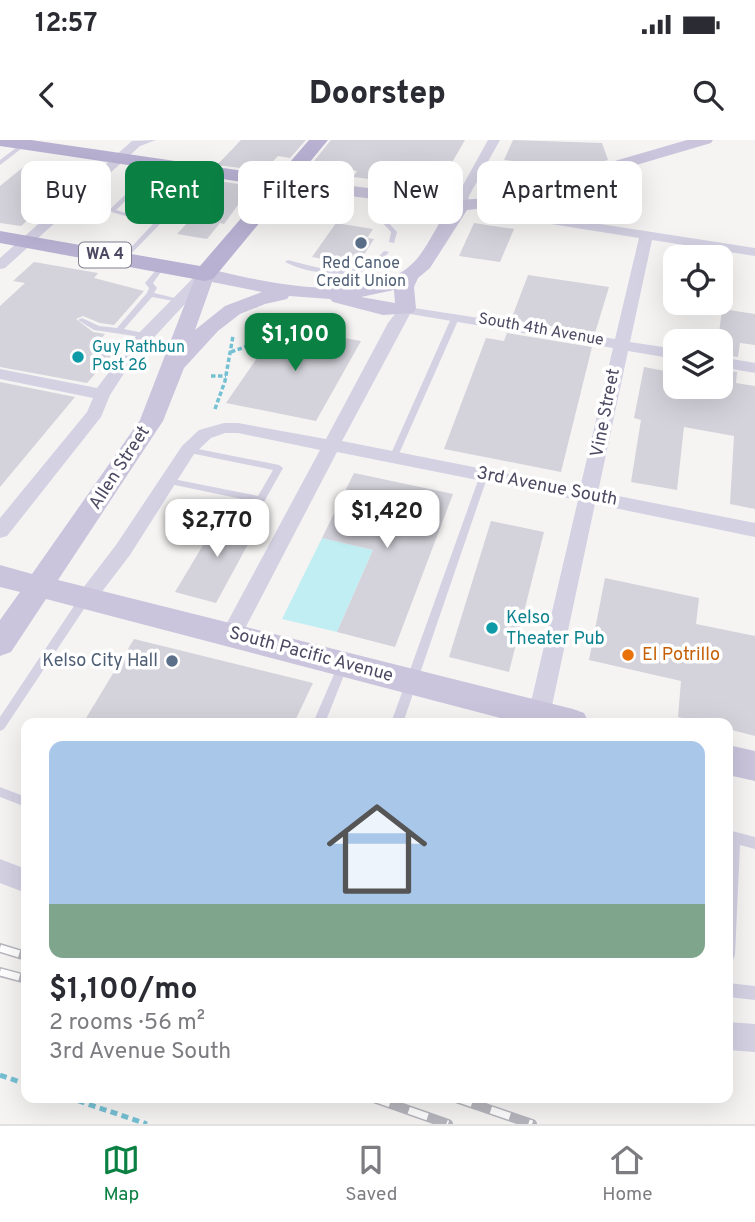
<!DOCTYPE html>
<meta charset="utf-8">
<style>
:root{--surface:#fff;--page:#f2f2f3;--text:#2b2b33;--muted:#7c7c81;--line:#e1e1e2;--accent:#0b8043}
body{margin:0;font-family:Overpass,sans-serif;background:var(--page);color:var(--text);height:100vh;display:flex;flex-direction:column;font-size:26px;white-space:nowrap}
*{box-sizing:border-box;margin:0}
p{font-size:23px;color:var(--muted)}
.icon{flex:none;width:38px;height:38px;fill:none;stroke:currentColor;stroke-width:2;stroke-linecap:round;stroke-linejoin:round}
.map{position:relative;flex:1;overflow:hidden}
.details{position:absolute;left:21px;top:578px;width:712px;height:385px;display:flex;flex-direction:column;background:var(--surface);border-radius:14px;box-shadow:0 7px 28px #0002}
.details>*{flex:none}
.banner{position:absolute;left:21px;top:21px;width:714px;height:63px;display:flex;gap:14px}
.buttons{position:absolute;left:663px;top:105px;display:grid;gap:14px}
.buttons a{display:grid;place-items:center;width:70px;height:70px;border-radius:14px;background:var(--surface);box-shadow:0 7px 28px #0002;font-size:35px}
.price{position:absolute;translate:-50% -60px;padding:0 16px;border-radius:14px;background:#fff;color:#222;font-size:23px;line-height:46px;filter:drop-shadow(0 2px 4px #0008)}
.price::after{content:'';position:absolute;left:50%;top:42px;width:21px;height:16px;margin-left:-10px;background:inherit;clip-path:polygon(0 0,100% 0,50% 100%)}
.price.active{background:var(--accent);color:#fff}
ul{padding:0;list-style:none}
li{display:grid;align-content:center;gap:14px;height:371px;padding:0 28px}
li+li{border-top:2px solid var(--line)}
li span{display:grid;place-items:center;height:217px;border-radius:14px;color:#555}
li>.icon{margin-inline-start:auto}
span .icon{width:126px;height:126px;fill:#fffc;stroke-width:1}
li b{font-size:30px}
.tag{padding:0 24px;border-radius:14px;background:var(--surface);box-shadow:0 7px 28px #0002;font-size:24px;line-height:63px}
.tag.active{background:var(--accent);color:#fff}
.status{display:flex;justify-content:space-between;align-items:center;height:49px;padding:0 35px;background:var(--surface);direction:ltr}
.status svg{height:19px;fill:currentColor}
header{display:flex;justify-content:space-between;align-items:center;height:91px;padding:0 28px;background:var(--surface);font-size:32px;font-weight:800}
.menu{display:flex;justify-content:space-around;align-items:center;height:98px;border-top:2px solid var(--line);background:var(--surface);font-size:19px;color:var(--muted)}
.menu a{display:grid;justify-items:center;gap:4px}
.menu .active{color:var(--accent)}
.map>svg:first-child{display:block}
.green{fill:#c1eef3}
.building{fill:#d4d2da}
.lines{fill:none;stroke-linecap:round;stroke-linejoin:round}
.path-far1{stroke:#76c0d4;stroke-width:3.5;stroke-dasharray:4.5 2.5;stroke-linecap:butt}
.path{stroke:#76c0d4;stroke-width:5;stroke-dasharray:7 4.5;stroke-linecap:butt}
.lane{fill:#d4d1e3;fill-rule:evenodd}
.street{fill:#d4d1e3;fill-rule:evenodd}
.secondary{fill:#cac5dc;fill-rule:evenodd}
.primary{fill:#b8b1d2;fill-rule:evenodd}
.rail-casing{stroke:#b7b5bd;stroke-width:10}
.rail{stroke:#fff;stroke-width:7;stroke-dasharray:20;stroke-linecap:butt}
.service-dot{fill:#5c6f8a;stroke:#fff;stroke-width:2.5}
.culture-dot{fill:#0f9aa8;stroke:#fff;stroke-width:2.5}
.food-dot{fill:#e8710a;stroke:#fff;stroke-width:2.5}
.labels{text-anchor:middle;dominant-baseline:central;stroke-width:7;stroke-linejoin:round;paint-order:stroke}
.shield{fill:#fff;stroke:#828091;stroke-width:2}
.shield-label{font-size:16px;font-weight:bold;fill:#4d4962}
.far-service-label{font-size:16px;fill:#4e5e75;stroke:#fff}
.far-street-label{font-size:16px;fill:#4d4962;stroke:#fff}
.far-culture-label{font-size:16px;fill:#0d838f;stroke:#fff;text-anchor:start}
.street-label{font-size:18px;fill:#4d4962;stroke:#fff}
.culture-label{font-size:18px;fill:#0d838f;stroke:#fff;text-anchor:start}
.food-label{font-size:18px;fill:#c56008;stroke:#fff;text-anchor:start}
.service-label{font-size:18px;fill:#4e5e75;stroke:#fff;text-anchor:end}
</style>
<div class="status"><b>12:57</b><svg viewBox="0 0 49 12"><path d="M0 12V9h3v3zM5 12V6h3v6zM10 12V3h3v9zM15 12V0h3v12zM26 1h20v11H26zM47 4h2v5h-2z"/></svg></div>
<header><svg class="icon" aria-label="back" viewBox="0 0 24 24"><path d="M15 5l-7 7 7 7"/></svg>Doorstep<svg class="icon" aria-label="search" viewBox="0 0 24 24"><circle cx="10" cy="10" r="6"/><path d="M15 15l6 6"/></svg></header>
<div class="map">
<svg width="755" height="984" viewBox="0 0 755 984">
<rect width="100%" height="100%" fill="#f5f4f3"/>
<polygon class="green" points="322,398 373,410 337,492 282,479"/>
<g class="building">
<polygon points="241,0 306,0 290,18 278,16 264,31 217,25"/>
<polygon points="331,0 465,0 440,43 382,35 378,40 353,37 357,31 320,25 322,22 314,21"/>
<polygon points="513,0 602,3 608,20 578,29 504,20"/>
<polygon points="26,25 71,32 51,49 61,51 21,86 0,83 0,46"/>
<polygon points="204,39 252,46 224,84 220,83 207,99 177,94 188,82 185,81 189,77 166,74 188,51 192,51"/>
<polygon points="614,40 628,83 523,67"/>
<polygon points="336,83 373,89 367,98 374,99 362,118 355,117 350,124 312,117"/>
<polygon points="474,83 514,89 500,122 459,116"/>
<polygon points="34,122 98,133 94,138 144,151 114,185 100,183 83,176 76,179 93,192 105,194 95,205 117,209 87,243 0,227 0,166 25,143 13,141"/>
<polygon points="528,135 609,147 595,193 511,180"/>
<polygon points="722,169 755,174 755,205 740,203 738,217 721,215 721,201 718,201"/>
<polygon points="279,186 361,201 316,281 226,263"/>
<polygon points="507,193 592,207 561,332 444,309 486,198 504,201"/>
<polygon points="644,227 676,233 676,247 721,247 721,230 737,232 736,243 755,246 755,369 730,364 734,296 684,287 677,350 631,342 641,280 634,278"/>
<polygon points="0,242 75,257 0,347"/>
<polygon points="354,333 453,354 395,507 337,492 373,410 322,398"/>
<polygon points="221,375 259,384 216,463 175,452"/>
<polygon points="491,381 544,392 509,532 449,517"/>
<polygon points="605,438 699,458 696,484 755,496 755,596 728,589 728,583 702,583 678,577 681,541 589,520"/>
<polygon points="134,499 313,543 294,583 83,583"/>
</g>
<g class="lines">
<g class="path-far1">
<polyline points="231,212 261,201 281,174"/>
<polyline points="211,236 226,236"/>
<polyline points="215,269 225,241 233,196"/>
</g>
<g class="path">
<polyline points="0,935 26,944"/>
<polyline points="67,957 147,984"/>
</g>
<g class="lane">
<polygon points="21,4 26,5 0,25 0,20"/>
<polygon points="159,23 164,24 116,70 161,83 125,120 121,120 121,118 153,84 108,71"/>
<polygon points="382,80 386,80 397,92 394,103 389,102 391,92 382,82"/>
<path d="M384,111L389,112C383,120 377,126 368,130C345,138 305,133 285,122L288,120C322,129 358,141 384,111Z"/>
<polygon points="163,123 166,125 153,143 157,148 154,153 183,160 179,162 152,157 124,189 148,194 148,198 94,190 78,180 82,178 99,186 117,188 147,153 149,148 145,143 161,124"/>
<polygon points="453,174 460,176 398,316 394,319 391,318 390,316"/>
<polygon points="188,307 279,325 283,328 264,362 261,363 165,343 163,341 168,338 258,356 273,330 185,312 185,308"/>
<polygon points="484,332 488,335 403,583 391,583 480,335"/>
<polygon points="86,453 90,454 91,457 90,460 4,589 0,591 0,577 82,454"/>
<polygon points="343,521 347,522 348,525 325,583 313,583 338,525 339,522"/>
<polygon points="0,647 26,657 26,667 0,657"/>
<polygon points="728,690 755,697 755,709 740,705 735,815 733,820 728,822"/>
<polygon points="728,843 755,846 755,860 728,857"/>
</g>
<g class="street">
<polygon points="156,0 140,6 5,128 0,129 0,118 132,1"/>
<polygon points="488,0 500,0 469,56 467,65 461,69 456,68 457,56"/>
<path d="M488,59L516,71L755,108V116L652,100L630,202L676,209V219L628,211L598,352L755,383V397L595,364L550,575L544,583L531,582L528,575L578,360L337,312L239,500L232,502L225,500L221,494L320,310L238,293H225L211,298L194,314L130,415L94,462L87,465L80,462L77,457L80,452L116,405L182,306L199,290L224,283H238L326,299L388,183L401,166L615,199L639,98L513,78L483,66L482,63ZM410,174L613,208L580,348L342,301Z"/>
<polygon points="205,130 210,131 210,137 132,221 110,255 101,277 7,396 0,398 0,378 87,272 93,258 0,239 0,229 97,248 136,196 200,131"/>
<polygon points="721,217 755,223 755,233 721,227"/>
<polygon points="0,719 26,729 26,753 0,743"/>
<polygon points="728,882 755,884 755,912 728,910"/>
</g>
<g class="secondary">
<path d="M687,0H713L711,3L494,67L467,70L430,128L418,138L414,147L416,169L413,173L383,175L333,162L330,159L289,156L287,159L265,164L240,174L218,191L184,228L163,281L58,440L573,569L584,573L589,583H520L46,459L11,512L0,516V480L20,452L0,447V425L32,434L140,280L198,130L205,128C260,141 368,168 413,123C428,108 436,85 449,69L282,47L273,42L276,38L282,37L461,60L487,58ZM212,142L262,152L225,166L195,190ZM394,150L395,163L361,157Z"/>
<polygon points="728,605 755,611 755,641 728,635"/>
</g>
<polygon class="primary" points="0,0 31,0 278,36 309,0 328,0 213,139 205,141 0,103 0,91 200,126 269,46 0,6"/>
<defs>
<g id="rail">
<polyline points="0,808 26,816"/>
<polyline points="0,832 26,839"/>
<polyline points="371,957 448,984"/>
<polyline points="453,957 532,984"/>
</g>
</defs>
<use href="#rail" class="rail-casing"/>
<use href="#rail" class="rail"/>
</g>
<g class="service-dot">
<circle cx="361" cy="103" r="7"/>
<circle cx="172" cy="521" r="7"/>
</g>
<g class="culture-dot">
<circle cx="78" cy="217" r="7"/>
<circle cx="492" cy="488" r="7"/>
</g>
<circle class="food-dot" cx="628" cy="515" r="7"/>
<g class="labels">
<rect class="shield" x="79" y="102.5" width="52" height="25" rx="5"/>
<g class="shield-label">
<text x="105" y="115">WA 4</text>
</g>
<g class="far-service-label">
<text x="361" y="124">Red Canoe<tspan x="361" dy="18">Credit Union</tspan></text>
</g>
<g class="far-street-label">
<text transform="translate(541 190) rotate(10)">South 4th Avenue</text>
</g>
<g class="far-culture-label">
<text x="92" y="208">Guy Rathbun<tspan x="92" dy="18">Post 26</tspan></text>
</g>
<g class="street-label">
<text transform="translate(606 273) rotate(-79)">Vine Street</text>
<text transform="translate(120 328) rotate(-57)">Allen Street</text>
<text transform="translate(547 347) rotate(11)">3rd Avenue South</text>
<text transform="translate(311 515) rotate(15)">South Pacific Avenue</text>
</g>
<g class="culture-label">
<text x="506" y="478">Kelso<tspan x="506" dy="21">Theater Pub</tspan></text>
</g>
<g class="food-label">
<text x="642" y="515">El Potrillo</text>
</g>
<g class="service-label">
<text x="158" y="521">Kelso City Hall</text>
</g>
</g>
</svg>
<div class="buttons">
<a><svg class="icon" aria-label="locate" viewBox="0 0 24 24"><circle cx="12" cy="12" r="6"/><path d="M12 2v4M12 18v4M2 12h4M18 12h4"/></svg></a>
<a><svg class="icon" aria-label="layers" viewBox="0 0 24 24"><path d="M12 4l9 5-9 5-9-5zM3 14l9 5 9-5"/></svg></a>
</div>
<b class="price active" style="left:295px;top:233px">$1,100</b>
<b class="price" style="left:387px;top:410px">$1,420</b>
<b class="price" style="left:217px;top:419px">$2,770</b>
<div class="banner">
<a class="tag">Buy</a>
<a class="tag active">Rent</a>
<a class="tag">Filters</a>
<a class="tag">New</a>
<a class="tag">Apartment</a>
</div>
<section class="details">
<ul>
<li><span style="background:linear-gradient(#a9c7e8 75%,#7fa58c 0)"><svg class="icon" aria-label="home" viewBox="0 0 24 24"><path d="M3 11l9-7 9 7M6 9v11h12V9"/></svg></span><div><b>$1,100/mo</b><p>2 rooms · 56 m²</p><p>3rd Avenue South</p></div></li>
</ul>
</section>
</div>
<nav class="menu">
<a class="active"><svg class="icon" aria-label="map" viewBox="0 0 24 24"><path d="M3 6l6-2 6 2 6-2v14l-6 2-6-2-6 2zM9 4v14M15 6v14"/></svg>Map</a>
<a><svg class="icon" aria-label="saved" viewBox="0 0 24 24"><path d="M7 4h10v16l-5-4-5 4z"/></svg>Saved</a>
<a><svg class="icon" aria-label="home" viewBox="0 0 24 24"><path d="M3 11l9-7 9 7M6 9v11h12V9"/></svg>Home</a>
</nav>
